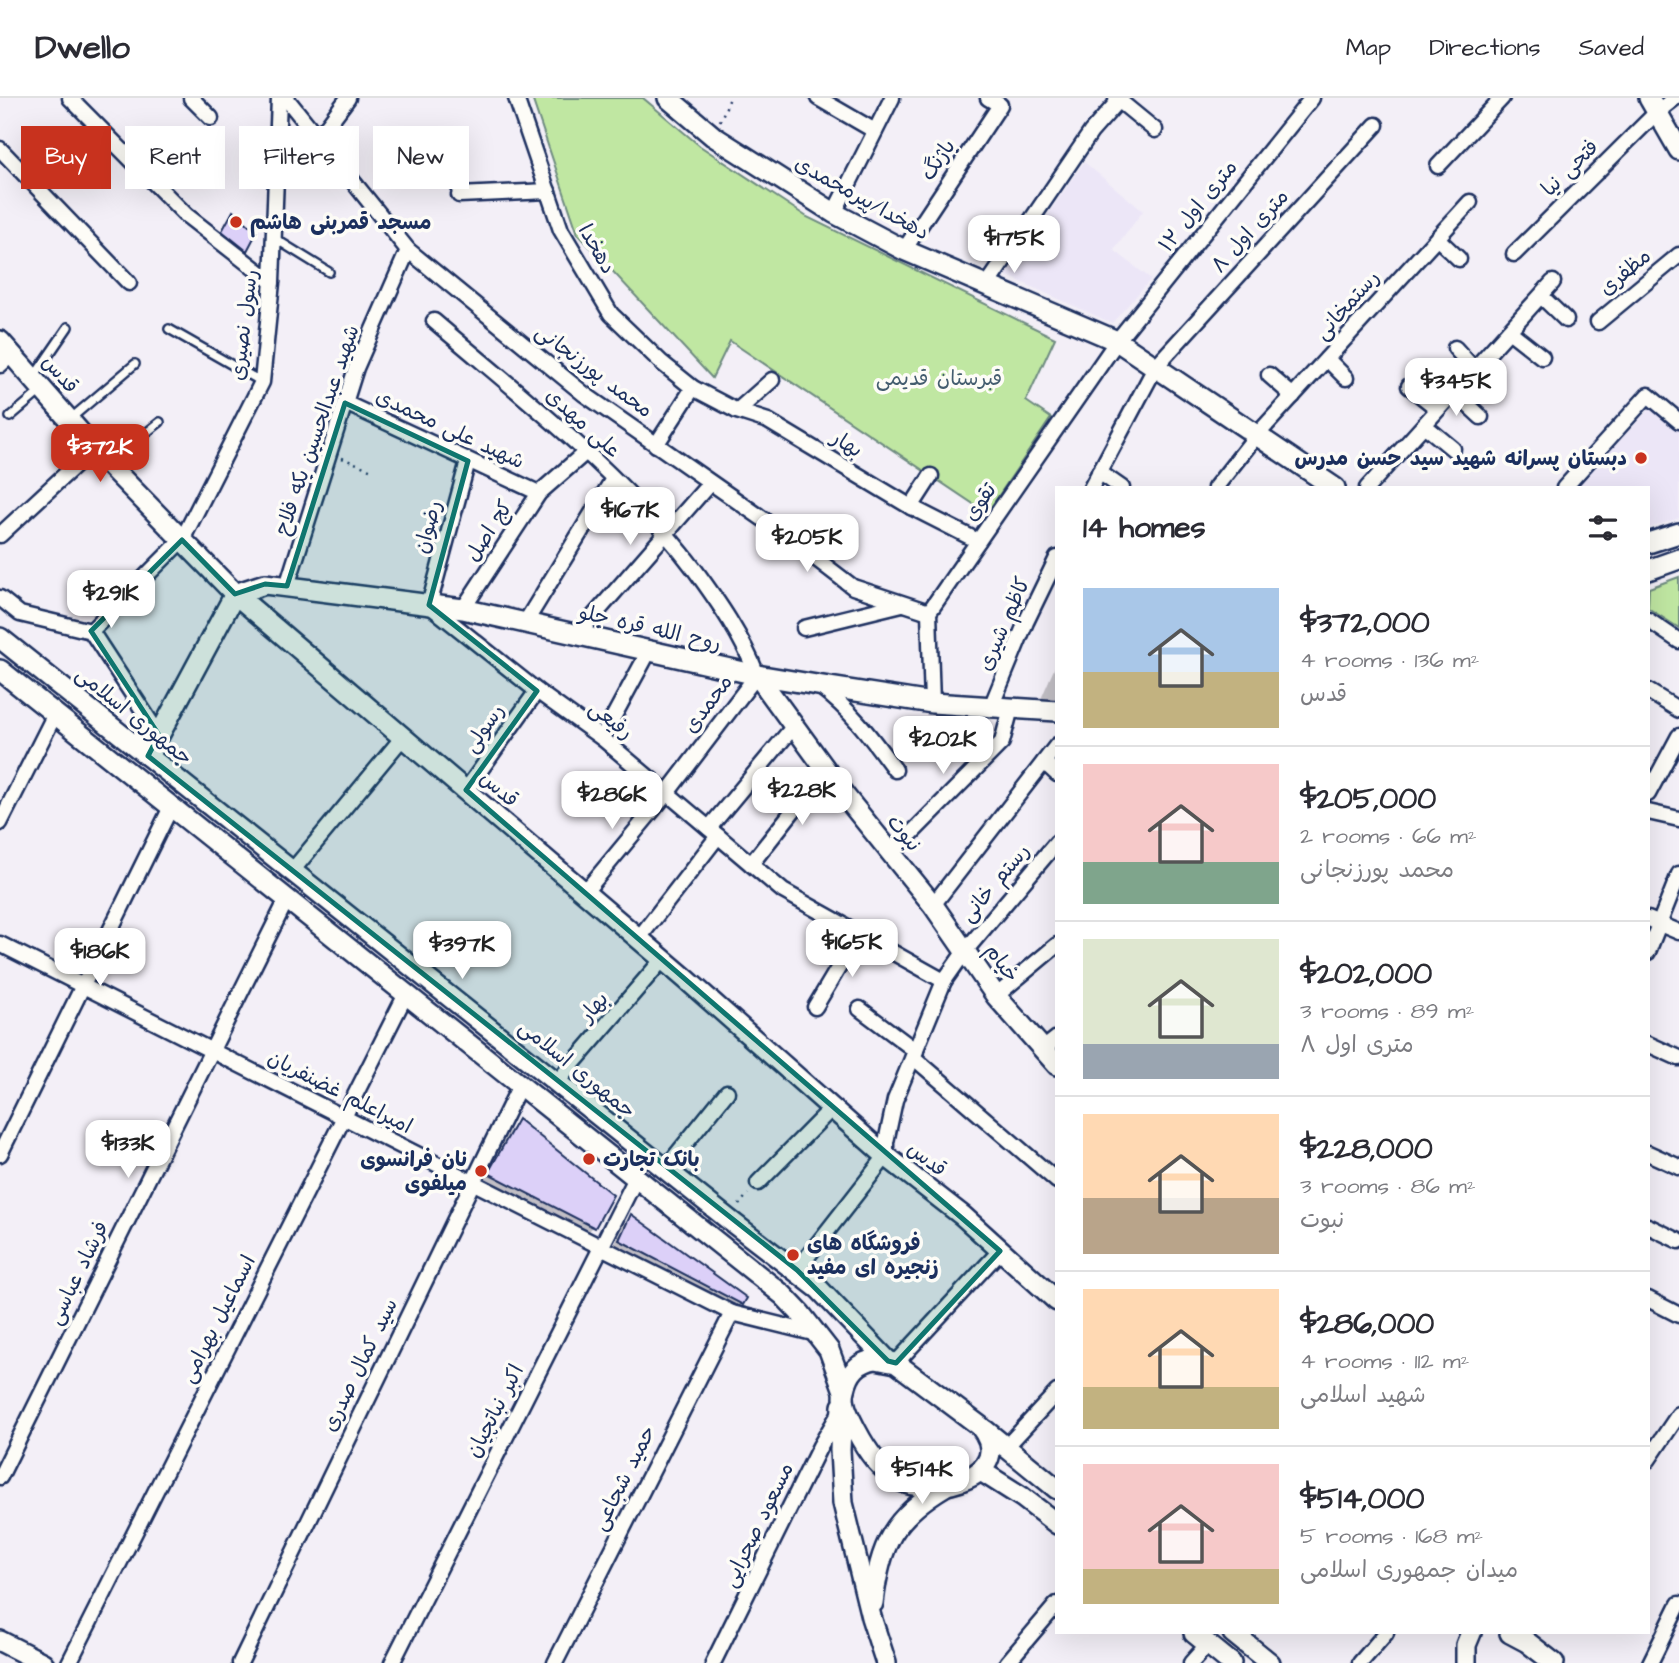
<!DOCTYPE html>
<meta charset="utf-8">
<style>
:root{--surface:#fff;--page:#f7f7f7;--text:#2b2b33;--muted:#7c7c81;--line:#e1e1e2;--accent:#c8321e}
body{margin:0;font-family:"Architects Daughter","Playpen Sans Arabic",sans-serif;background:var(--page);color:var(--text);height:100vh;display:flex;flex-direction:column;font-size:26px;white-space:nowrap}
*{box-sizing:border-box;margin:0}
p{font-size:23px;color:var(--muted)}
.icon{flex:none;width:38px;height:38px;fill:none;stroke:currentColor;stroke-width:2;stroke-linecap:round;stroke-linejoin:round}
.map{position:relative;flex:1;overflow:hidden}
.details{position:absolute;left:1055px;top:388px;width:595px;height:1148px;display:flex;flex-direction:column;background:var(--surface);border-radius:0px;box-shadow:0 7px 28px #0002}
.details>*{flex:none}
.top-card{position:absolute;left:21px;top:28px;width:665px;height:63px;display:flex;gap:14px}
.price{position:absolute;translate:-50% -60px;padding:0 16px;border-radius:14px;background:#fff;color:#222;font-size:23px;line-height:46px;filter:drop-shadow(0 2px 4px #0008)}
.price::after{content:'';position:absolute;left:50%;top:42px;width:21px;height:16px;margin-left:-10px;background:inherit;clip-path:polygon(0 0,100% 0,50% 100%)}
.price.on{background:var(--accent);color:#fff}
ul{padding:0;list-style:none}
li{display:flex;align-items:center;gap:21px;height:175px;padding:0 28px}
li+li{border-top:2px solid var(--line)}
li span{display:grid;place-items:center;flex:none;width:196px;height:140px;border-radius:0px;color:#555}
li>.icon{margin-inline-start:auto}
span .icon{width:84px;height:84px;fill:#fffc;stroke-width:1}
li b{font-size:30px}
h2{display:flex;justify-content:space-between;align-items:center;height:84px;padding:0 28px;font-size:30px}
.tag{padding:0 24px;border-radius:0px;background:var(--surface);box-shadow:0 7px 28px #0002;font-size:24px;line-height:63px}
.tag.on{background:var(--accent);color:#fff}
header{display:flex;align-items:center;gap:42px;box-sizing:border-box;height:98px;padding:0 35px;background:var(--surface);border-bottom:2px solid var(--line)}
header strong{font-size:33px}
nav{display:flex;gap:38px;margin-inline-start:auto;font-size:24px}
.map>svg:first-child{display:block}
.built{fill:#ece6f7}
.green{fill:#c0e7a2;stroke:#6e8b80;stroke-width:2}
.shadow{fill:#0003}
.building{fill:#dcd0f8;stroke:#1b2f5e;stroke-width:2}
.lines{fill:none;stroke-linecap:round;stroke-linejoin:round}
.lane-casing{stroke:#1b2f5e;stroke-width:12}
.street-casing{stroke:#1b2f5e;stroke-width:19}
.secondary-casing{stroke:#1b2f5e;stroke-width:24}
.path{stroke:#1b2f5e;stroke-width:2.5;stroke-dasharray:2 5;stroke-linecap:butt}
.lane{stroke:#fdfcf7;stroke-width:7}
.street{stroke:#fdfcf7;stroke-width:14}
.secondary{stroke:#fdfcf7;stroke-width:19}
.marked{fill:#0f766e;fill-opacity:0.2;stroke:#0f766e;stroke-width:5;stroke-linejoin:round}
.poi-dot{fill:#c8321e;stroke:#fdfcf7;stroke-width:2.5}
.labels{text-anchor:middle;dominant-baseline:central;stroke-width:7;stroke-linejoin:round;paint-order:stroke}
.street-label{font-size:21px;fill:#1b2f5e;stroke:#fdfcf7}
.poi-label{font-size:21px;font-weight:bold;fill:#1b2f5e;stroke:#fdfcf7;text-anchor:start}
.park-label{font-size:21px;fill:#445d6f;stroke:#fdfcf7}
</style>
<header>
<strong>Dwello</strong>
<nav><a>Map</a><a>Directions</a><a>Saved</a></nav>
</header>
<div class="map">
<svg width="1679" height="1565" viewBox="0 0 1679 1565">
<rect width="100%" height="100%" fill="#f3eff7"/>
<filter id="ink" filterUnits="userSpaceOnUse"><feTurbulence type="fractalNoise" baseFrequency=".0143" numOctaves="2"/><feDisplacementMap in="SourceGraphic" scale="14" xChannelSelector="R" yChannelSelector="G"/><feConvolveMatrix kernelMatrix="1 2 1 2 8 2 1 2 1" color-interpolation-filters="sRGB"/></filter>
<g filter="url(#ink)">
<g class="built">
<polygon points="1084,64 1143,113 1114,152 1151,181 1112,225 1006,177"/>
<polygon points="1653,307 1679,331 1679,420 1649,430 1648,390 1576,390"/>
</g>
<g class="green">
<polygon points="532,0 643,0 700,48 807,119 1055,240 1026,303 1051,320 987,415 730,243 712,280 578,136"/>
<polygon points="1679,479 1679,530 1648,510 1649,490"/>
</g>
<g class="shadow">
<polygon points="233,116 246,152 242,156 219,138"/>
<polygon points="1057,564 1057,603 1041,601"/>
<polygon points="518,1024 593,1129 584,1138 480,1084 509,1033"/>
<polygon points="631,1119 742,1206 735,1213 613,1149 624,1125"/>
</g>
<g class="building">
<polygon points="233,113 257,134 247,153 222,133"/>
<polygon points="518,1021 613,1097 595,1130 488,1075"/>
<polygon points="631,1116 747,1200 743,1207 619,1142"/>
</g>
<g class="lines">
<defs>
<g id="lane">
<polyline points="274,140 329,174"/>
<polyline points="169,231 262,284"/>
<polyline points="33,280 68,229"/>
<polyline points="10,319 42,292"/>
<polyline points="69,322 135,266"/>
<polyline points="108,365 160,324"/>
</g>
<g id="street">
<polyline points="70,0 186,117 272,184"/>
<polyline points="191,0 211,20"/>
<polyline points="286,0 408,152 584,296 776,430 853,489 929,514"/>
<polyline points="516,0 561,132 611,216 662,265 693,290 737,313 768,323 911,409 978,443"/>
<polyline points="818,0 875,33"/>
<polyline points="1116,0 1155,32"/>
<polyline points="318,40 348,0"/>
<polyline points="0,51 129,185"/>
<polyline points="1438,68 1502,0"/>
<polyline points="459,97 548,93"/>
<polyline points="834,115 892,0"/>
<polyline points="1437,140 1459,161"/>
<polyline points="904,152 1000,7 988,0"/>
<polyline points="1514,156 1657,14 1675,0"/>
<polyline points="987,187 1091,34 1121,0"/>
<polyline points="1541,198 1566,222"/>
<path d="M434,223C525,301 622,375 695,472C719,505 742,538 757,577L667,695L585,794"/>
<polyline points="1598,224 1679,157"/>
<polyline points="1509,233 1542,259"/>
<polyline points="1455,250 1474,271"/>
<polyline points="1327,261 1346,280"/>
<polyline points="0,267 12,256"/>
<polyline points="1269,277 1293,298"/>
<polyline points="1409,288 1438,311"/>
<polyline points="1454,294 1481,319"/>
<polyline points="345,305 539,395"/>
<polyline points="737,313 772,282"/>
<polyline points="1424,327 1453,351"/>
<polyline points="656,347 693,290"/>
<polyline points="468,363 429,507 537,593 602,640 783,793 944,883"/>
<polyline points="1099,374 1122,390"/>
<polyline points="1091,390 1156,268 1376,27"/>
<polyline points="1215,390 1256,338 1470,104"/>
<polyline points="1367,390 1553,184"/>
<polyline points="1564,390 1648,297 1679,323"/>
<polyline points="911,409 931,378"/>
<polyline points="0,437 94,350"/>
<polyline points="287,488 356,270 408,152"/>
<polyline points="0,500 20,516 91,533 159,637"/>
<polyline points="463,511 539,395 587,353"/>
<polyline points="1648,522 1679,543"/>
<polyline points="525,525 613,381"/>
<polyline points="804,530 902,506"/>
<polyline points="91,533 182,442 262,284 272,184 279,0"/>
<polyline points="577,537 710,385"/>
<path d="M819,588C853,614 870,638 895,672"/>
<polyline points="1648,593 1679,612"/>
<polyline points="932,605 929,514 1117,243 1312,0"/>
<polyline points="991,609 1026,524 1057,460"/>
<polyline points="602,640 649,553"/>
<polyline points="1044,664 1057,676"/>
<polyline points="466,692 537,593"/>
<polyline points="1648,696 1679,638"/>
<polyline points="1648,714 1679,721"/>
<polyline points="0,725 55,616"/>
<polyline points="709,730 794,628"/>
<polyline points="891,756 1002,644 1011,610"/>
<polyline points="751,766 826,671"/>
<polyline points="292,773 403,639"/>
<polyline points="933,807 1057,647"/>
<polyline points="1648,821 1679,834"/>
<polyline points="639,840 718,738"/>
<polyline points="0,846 732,1215 817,1236"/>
<polyline points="1648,854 1679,776"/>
<polyline points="996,898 1057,847"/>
<polyline points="815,909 859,835"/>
<polyline points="860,911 916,953"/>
<polyline points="1648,946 1679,960"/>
<polyline points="1043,951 1057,940"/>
<polyline points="913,959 1057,1083"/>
<polyline points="557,984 663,861"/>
<polyline points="1648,1055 1679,1069"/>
<polyline points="0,1056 171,709"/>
<polyline points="665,1071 727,994"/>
<polyline points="758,1085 832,1010"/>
<polyline points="1648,1128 1679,1143"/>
<polyline points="797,1172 886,1058 886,1044 895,1002 944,883 965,853 1057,744"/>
<polyline points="1648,1201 1679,1217"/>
<polyline points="896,1265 1000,1153"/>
<polyline points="1006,1349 1057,1294"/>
<polyline points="1648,1362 1679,1316"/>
<polyline points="0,1379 287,801"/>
<polyline points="69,1565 406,896"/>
<polyline points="240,1565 520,987"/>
<polyline points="392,1565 636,1080"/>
<polyline points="555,1565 732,1215"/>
<polyline points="713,1565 820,1348 840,1314"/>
<polyline points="1007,1565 1057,1506"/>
<polyline points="1191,1565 1208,1546"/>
<polyline points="1360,1565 1386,1535"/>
<polyline points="1650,1565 1679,1506"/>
</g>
<g id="secondary">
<polyline points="668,0 713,38 834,115 904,152 1117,243 1335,390"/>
<polyline points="1649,0 1679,52"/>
<polyline points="0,243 107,365 235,496 686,881 886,1058 963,1118 1057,1203"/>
<polyline points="1648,445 1679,435"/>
<polyline points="1648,472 1679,461"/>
<polyline points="235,496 265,486 463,511 757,577 817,587 932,605 1057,613"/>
<polyline points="0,540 728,1121 819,1191 888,1263"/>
<polyline points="0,572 783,1197 801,1216 829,1252 844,1293"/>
<polyline points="757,577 845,698 933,807 996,898 1057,967"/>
<polyline points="148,658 235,496"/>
<path d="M876,1261L896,1265L980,1328C1019,1377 935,1400 901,1383C879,1371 867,1353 856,1332C850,1320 841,1305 845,1292C849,1274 858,1264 876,1261Z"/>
<polyline points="842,1308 840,1352 843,1405 871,1519 886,1565"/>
<polyline points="985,1332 1057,1391"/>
<polyline points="981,1373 1022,1399 1057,1426"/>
<path d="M873,1505C880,1446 893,1419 945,1388"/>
<polyline points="1194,1535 1231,1565"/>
<polyline points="1233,1535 1270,1565"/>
<polyline points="1510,1535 1527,1544 1554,1565"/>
<polyline points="0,1543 43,1565"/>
<polyline points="1466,1565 1466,1547 1471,1535"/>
</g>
</defs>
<use href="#lane" class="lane-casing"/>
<use href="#street" class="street-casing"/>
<use href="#secondary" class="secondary-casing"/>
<g class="path">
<polyline points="720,23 730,0"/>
<polyline points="342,360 372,372"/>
<polyline points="739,1107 748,1096"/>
</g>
<use href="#lane" class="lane"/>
<use href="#street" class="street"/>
<use href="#secondary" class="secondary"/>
</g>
</g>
<path class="marked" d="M345,305L468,363L429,507L537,593L466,692L1000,1153L896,1265L888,1263L797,1172L148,658L159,637L91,533L182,442L235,496L265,486L287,488Z"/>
<g class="poi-dot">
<circle cx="236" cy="124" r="7"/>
<circle cx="1641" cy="360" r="7"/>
<circle cx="589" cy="1061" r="7"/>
<circle cx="481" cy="1073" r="7"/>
<circle cx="793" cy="1157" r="7"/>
</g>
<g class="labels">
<g class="street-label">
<text transform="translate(938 62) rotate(-56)">باژنگ</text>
<text transform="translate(1570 70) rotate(-45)">فتحی نیا</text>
<text transform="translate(862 100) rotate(29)">دهخدا/پیرمحمدی</text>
<text transform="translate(1198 108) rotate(-51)">۱۲ متری اول</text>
<text transform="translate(1250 133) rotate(-48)">۸ متری اول</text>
<text transform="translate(597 151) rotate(60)">دهخدا</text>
<text transform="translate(1625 174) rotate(-40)">مظفری</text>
<text transform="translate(1347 207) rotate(-48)">رستمخانی</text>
<text transform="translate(244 227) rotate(-83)">رسول نصیری</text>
<text transform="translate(594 273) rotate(37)">محمد پورزنجانی</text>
<text transform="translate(60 276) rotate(49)">قدس</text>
<text transform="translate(583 325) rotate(42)">علی مهدی</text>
<text transform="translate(450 331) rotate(25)">شهید علی محمدی</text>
<text transform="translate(317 332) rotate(-71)">شهید عبدالحسین یکه فلاح</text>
<text transform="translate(847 346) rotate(31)">بهار</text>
<text transform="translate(980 404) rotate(-55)">تقوی</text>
<text transform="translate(428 429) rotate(-75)">رضوان</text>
<text transform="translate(489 433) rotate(-57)">کج اصل</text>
<text transform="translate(1004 526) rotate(-66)">کاظم شیری</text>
<text transform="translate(650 530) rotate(13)">روح الله قره جلو</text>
<text transform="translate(708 606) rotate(-53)">محمدی</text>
<text transform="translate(134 618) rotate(39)">جمهوری اسلامی</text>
<text transform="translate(611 622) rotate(38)">رفیعی</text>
<text transform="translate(484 630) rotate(-55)">رسولی</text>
<text transform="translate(499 691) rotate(41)">قدس</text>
<text transform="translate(904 735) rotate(51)">نبوت</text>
<text transform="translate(995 785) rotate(-50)">رستم خانی</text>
<text transform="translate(1002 865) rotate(54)">خیام</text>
<text transform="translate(594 909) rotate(-49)">بهار</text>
<text transform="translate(577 971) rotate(39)">جمهوری اسلامی</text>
<text transform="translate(340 994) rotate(27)">امیراعلم غضنفریان</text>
<text transform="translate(927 1061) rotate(38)">قدس</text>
<text transform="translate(78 1175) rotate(-64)">فرشاد عباسی</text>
<text transform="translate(218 1221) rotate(-63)">اسماعیل بهرامی</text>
<text transform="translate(360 1267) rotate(-64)">سید کمال صدری</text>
<text transform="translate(495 1313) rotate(-63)">اکبر نباتچیان</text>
<text transform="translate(624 1380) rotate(-63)">حمید شجاعی</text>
<text transform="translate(758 1427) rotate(-64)">مسعود صحرایی</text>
</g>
<g class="poi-label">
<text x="250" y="124">مسجد قمربنی هاشم</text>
<text x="1627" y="360" text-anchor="end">دبستان پسرانه شهید سید حسن مدرس</text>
<text x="467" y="1061" text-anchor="end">نان فرانسوی<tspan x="467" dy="24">میلفوی</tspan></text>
<text x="603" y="1061">بانک تجارت</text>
<text x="807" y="1145">فروشگاه های<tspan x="807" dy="24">زنجیره ای مفید</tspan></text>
</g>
<g class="park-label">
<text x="939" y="280">قبرستان قدیمى</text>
</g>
</g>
</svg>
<b class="price" style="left:1014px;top:177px">$175K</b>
<b class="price" style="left:1456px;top:320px">$345K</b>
<b class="price on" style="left:100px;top:386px">$372K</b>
<b class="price" style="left:630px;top:449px">$167K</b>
<b class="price" style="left:807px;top:476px">$205K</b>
<b class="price" style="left:111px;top:532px">$291K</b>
<b class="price" style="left:943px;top:678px">$202K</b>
<b class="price" style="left:802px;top:729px">$228K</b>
<b class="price" style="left:612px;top:733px">$286K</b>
<b class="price" style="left:852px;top:881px">$165K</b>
<b class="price" style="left:462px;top:883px">$397K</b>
<b class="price" style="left:100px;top:890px">$186K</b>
<b class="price" style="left:128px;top:1082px">$133K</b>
<b class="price" style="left:922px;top:1408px">$514K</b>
<div class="top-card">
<a class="tag on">Buy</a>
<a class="tag">Rent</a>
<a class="tag">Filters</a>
<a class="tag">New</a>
</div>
<section class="details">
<h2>14 homes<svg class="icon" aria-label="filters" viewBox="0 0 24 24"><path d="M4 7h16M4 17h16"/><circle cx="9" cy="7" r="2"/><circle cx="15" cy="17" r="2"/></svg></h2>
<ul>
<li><span style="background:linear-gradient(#a9c7e8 60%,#c2b280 0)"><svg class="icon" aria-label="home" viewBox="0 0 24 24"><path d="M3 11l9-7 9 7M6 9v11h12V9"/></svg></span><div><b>$372,000</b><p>4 rooms · 136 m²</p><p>قدس</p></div></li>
<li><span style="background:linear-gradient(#f6c9c9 70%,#7fa58c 0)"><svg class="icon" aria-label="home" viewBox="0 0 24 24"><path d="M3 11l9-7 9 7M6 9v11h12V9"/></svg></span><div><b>$205,000</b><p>2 rooms · 66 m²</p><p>محمد پورزنجانی</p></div></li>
<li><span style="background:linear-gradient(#dfe7d0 75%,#9aa5b1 0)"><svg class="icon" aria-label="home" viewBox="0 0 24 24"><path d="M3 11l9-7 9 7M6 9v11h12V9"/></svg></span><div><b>$202,000</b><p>3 rooms · 89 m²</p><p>۸ متری اول</p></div></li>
<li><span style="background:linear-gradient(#ffd9b3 60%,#b9a48a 0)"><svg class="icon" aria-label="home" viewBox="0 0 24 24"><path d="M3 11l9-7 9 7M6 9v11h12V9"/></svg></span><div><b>$228,000</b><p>3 rooms · 86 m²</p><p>نبوت</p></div></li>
<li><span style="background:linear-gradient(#ffd9b3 70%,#c2b280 0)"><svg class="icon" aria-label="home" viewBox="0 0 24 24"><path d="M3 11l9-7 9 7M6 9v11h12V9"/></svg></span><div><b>$286,000</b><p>4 rooms · 112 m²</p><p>شهید اسلامی</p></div></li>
<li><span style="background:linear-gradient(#f6c9c9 75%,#c2b280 0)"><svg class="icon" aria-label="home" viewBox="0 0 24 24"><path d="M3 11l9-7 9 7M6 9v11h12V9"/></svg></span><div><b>$514,000</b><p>5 rooms · 168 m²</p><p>میدان جمهوری اسلامی</p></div></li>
</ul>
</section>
</div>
